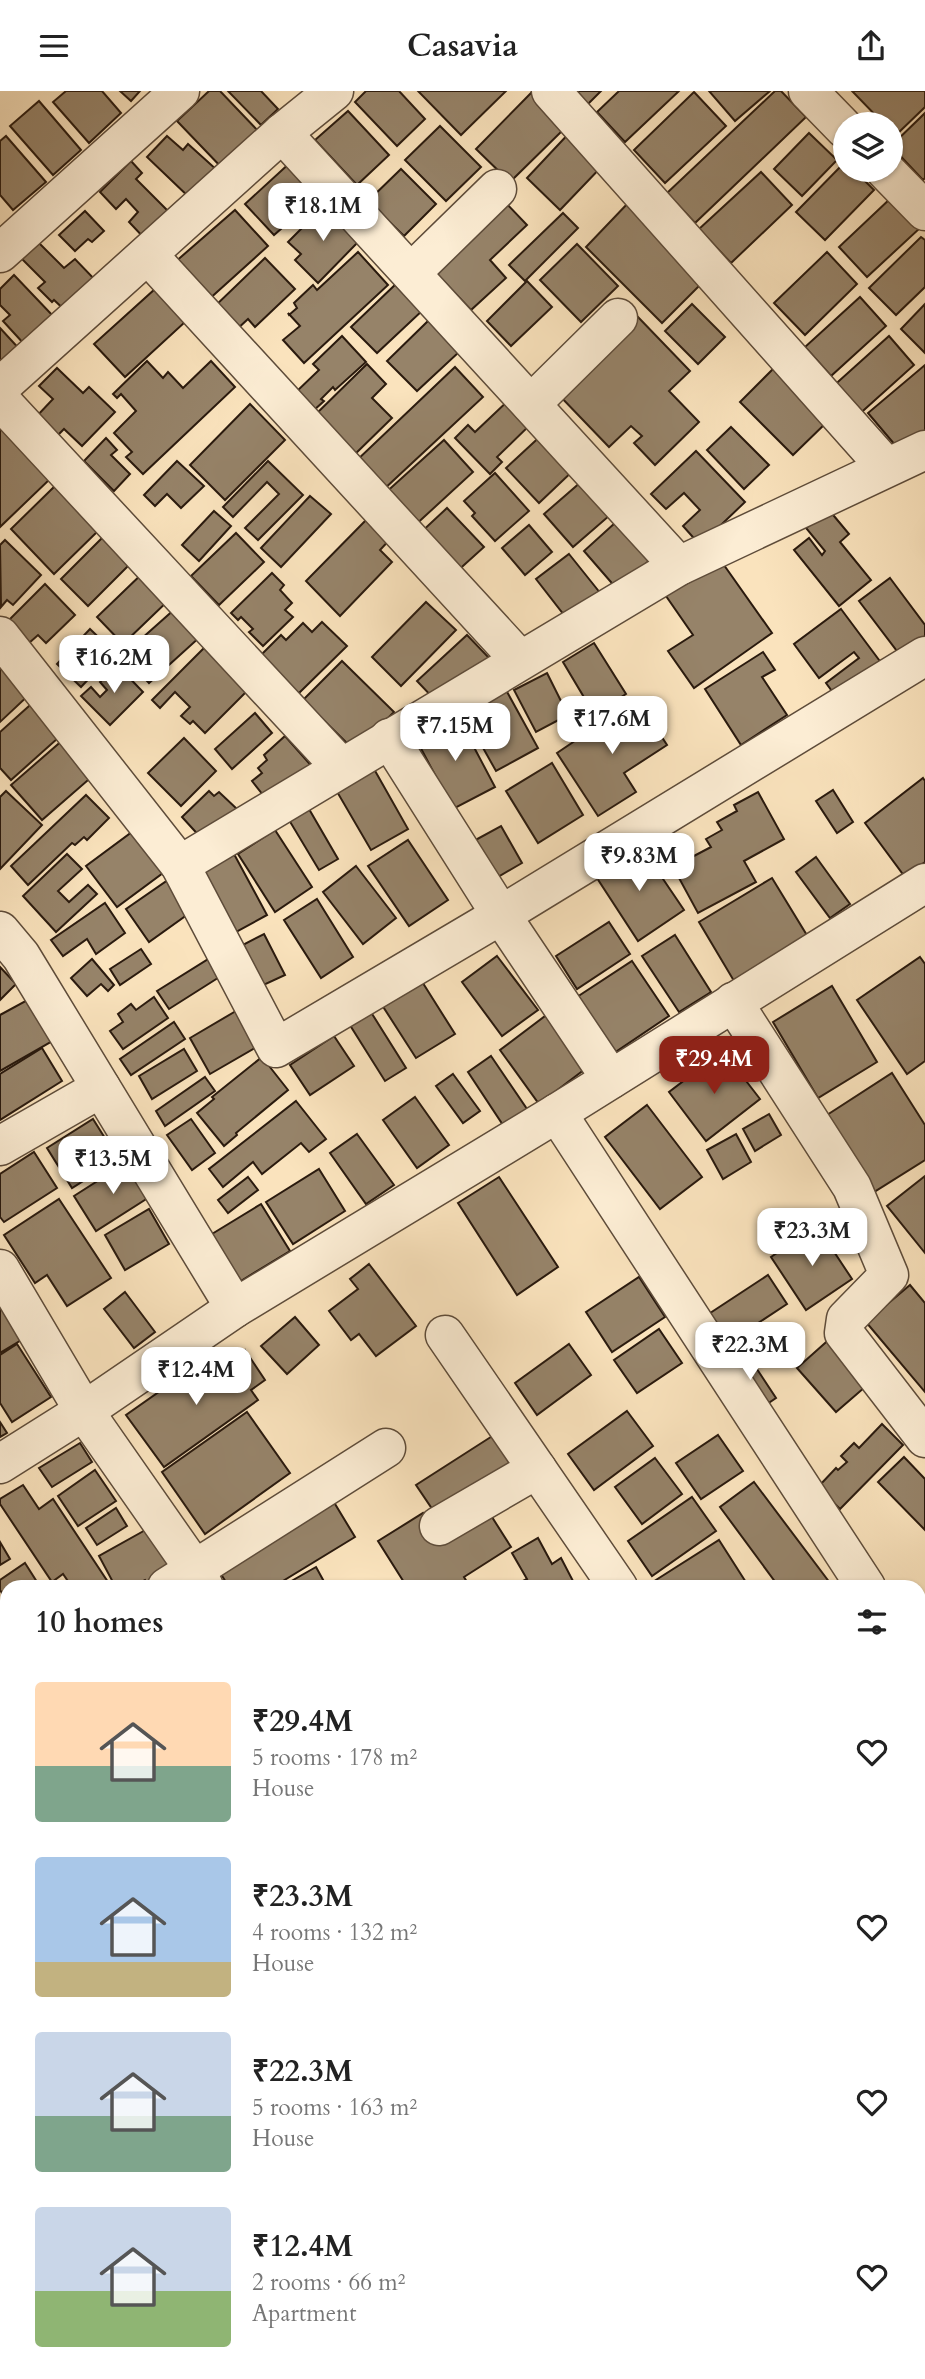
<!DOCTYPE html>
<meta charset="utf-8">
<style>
:root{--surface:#fff;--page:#f6f6f6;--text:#222;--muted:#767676;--accent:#8f2418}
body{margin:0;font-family:Cardo,serif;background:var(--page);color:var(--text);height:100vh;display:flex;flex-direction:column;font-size:26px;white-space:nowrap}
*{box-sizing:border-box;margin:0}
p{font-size:23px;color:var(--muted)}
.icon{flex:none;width:38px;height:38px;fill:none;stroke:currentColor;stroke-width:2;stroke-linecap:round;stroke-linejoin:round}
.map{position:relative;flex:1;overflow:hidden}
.sheet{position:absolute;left:0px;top:1489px;width:926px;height:800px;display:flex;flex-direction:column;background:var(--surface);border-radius:21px 21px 0 0;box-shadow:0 2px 5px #0004}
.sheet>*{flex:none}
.tools{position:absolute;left:833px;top:21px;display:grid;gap:14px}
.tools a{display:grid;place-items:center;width:70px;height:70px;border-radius:50%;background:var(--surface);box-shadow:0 2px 5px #0004;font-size:35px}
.price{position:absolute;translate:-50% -60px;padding:0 16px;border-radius:14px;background:#fff;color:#222;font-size:23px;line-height:46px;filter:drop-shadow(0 2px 4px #0008)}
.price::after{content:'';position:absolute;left:50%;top:42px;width:21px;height:16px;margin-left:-10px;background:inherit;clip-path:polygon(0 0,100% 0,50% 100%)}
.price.on{background:var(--accent);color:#fff}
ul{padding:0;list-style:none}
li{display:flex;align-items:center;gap:21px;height:175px;padding:0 35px}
li span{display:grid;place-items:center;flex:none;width:196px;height:140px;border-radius:7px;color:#555}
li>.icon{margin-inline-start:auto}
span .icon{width:84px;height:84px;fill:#fffc;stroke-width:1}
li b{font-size:30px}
h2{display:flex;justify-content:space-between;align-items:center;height:84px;padding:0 35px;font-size:30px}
header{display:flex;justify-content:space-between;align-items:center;height:91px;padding:0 35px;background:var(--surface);font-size:32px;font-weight:600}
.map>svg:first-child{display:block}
.building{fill:#968369;stroke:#2a1a0e;stroke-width:2}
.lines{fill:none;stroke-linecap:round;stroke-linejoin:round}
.street-casing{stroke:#5e4c3a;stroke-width:41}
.street{stroke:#fcedd4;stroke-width:38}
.rail{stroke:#2a1a0e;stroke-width:5;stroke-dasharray:12 12;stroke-linecap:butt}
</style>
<header><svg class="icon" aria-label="menu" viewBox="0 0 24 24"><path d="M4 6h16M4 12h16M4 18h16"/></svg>Casavia<svg class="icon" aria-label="share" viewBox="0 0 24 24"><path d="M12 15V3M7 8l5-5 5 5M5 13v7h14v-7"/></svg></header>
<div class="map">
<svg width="925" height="2288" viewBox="0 0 925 2288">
<rect width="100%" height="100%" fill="#fae3bd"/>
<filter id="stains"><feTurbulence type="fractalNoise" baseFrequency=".00286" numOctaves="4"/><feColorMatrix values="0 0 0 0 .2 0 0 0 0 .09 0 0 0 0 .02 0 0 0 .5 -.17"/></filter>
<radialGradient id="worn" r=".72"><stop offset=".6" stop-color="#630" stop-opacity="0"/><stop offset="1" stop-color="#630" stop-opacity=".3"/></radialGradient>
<g class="building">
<polygon points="66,0 102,0 121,22 89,52 53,11"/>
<polygon points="120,0 140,0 131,10"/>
<polygon points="209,0 220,0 261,43 224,79 177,30"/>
<polygon points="228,0 261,0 278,18 261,34"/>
<polygon points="366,0 399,0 425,28 397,55 355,11"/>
<polygon points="418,0 506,0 461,44"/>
<polygon points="574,0 601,0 587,14"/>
<polygon points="619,0 679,0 625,51 597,21"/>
<polygon points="709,0 770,0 735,30"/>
<polygon points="775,0 781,0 806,26 695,132 667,102"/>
<polygon points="852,0 925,0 925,16 895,45 891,40 891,33 884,33"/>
<polygon points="694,1 726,35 665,92 634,59"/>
<polygon points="531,2 565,37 510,91 476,58"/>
<polygon points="39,10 81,59 53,84 10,35"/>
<polygon points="348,20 389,64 357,94 315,49"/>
<polygon points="925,22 925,87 923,89 891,55"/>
<polygon points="440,35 481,76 446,110 405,69"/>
<polygon points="573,38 606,71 560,119 527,87"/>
<polygon points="809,42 837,69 802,105 774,78"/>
<polygon points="6,45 46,91 13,119 0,104 0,50"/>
<polygon points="167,45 183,59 188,53 218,80 191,108 147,66"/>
<polygon points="131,70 142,82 136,88 173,125 147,150 129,131 138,121 126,108 116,118 100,101"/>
<polygon points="292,70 326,107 295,136 290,130 274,144 245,113"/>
<polygon points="845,71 845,79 854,79 874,99 825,149 796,121"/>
<polygon points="401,78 436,113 404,145 368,110"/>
<polygon points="761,81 792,114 731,172 699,138"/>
<polygon points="892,106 920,137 867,186 839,156"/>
<polygon points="504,110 527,134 490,169 506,187 471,219 432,178"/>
<polygon points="630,110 707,187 662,232 586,156"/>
<polygon points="326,113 361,148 318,192 295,169 301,163 288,151"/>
<polygon points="235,119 268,155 207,210 174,172"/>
<polygon points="85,120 104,140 92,151 88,148 75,160 59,144"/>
<polygon points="563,122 578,137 525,190 509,174"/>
<polygon points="921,146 925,149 925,196 896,224 869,197"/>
<polygon points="38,151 64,177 75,168 99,193 69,223 54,209 52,211 38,197 45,191 22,168"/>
<polygon points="577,153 618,195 581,231 540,189"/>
<polygon points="358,161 388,194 304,272 283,249 300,235 288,222 289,224 297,217 294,212 313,194 317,199"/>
<polygon points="827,161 857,193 805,244 774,212"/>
<polygon points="265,167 295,198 255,236 248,228 235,240 213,217"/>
<polygon points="14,184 54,226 25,254 3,230 10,224 0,214 0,198"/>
<polygon points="527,190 552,216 511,255 487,230"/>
<polygon points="398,191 424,218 377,262 351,236"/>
<polygon points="155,198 185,231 125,286 94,253"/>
<polygon points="860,206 886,235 831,285 805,256"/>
<polygon points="692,213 725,246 698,273 665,240"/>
<polygon points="925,213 925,262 901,238"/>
<polygon points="637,225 690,280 669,300 699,331 655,374 634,352 642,345 631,335 609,356 557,302"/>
<polygon points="429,229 459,261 417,300 387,270"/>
<polygon points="0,237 23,262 0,284"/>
<polygon points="342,245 366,271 335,299 333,296 321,308 324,310 313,320 296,301 319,279 313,273"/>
<polygon points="889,245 914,274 855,327 830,298"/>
<polygon points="147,270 163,287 168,281 183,297 211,270 235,296 143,383 126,366 132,361 114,342 136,320 121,303 117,307 113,303"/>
<polygon points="367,273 386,293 372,307 392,327 351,367 311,328"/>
<polygon points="925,274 925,341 901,361 868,322"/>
<polygon points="455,276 483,306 382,400 355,371"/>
<polygon points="775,276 829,329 793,364 740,311"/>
<polygon points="57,277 83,302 89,296 115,321 82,355 64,338 57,345 36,326 53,308 39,295"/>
<polygon points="511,307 534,330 497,366 502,371 490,383 455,347 468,334 475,341"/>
<polygon points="250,313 285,349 225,409 190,374"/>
<polygon points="0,334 51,387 0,436"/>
<polygon points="731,336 769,374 744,398 707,359"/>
<polygon points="545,341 577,376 539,412 506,377"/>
<polygon points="106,347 117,359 111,364 130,383 114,400 84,370"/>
<polygon points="444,349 473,381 412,437 383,404"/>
<polygon points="696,360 745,411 700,454 683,435 700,419 684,402 666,418 651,403"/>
<polygon points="177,370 204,395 181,417 167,403 155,415 144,404"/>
<polygon points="268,370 303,404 258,449 245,437 279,403 267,391 233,426 223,416"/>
<polygon points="495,382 529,420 495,450 472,425 475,422 464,410"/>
<polygon points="589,384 617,418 573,456 544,423"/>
<polygon points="57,393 100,438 54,483 11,438"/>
<polygon points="310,405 331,423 281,476 261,457"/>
<polygon points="447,417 484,456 454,483 418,444"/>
<polygon points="829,419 849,443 840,451 871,489 839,515 794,459 809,447 822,464 825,460 806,437"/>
<polygon points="214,420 231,435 199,470 182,454"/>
<polygon points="626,422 659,461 617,498 584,460"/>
<polygon points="371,424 393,445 380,459 392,471 340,525 306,490"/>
<polygon points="529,434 552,461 525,484 502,457"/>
<polygon points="109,440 136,467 88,515 61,488"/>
<polygon points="236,442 264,471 219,514 191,485"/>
<polygon points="5,449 41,484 13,514 7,509 1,516 0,454"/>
<polygon points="569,463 601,503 568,529 536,488"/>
<polygon points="719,467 772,542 694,597 668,560 693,544 666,505"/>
<polygon points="147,478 173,505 123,553 97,526"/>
<polygon points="272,482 284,494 280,499 292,512 285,519 293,526 263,555 249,541 253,538 241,526 238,529 231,522"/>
<polygon points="890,487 925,534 925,545 900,564 859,510"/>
<polygon points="45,493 75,524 46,552 38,544 29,552 8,530"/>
<polygon points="426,511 456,539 401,595 372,566"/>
<polygon points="176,517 201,545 149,592 123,564"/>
<polygon points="841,518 885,577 840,611 826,592 859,567 854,561 819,587 794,553"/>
<polygon points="322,531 347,555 298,603 261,564 281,544 286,549 303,532 312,541"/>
<polygon points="90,538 114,561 81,596 57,573"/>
<polygon points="467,544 491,569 435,609 417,590"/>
<polygon points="594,552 626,603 594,623 563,571"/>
<polygon points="204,557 247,600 205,642 193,630 190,633 181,625 190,616 175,601 160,617 152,609"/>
<polygon points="763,561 775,579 762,586 787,624 741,654 705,598"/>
<polygon points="342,570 394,621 355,660 303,609"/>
<polygon points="0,573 33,600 0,631"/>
<polygon points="117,574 143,601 110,634 81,605 91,596 100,606 107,599 100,591"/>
<polygon points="547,582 568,624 536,641 514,599"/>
<polygon points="506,599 538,657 496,680 464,623"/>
<polygon points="38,607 67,639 11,689 0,677 0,641"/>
<polygon points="637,608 667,654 624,682 636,701 598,725 557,662"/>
<polygon points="255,622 272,642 232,678 215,658"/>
<polygon points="458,626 495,696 453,718 416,648"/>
<polygon points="285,645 315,679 267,709 252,690 262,682 258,677 267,669 264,664"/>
<polygon points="184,647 216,680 181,715 148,682"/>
<polygon points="64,648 95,683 42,729 11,694"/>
<polygon points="552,672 583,724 538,752 506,700"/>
<polygon points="374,678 408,738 371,759 336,699"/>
<polygon points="923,687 925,690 925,771 905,786 865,732"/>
<polygon points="833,699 853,731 837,742 816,710"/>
<polygon points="6,700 42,734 0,778 0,706"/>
<polygon points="209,700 214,705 219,701 238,719 203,749 182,726"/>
<polygon points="758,701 784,748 744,770 756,791 698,822 673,776 711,756 706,748 722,739 717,731 737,720 734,714"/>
<polygon points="86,704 109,727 87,749 84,746 75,754 72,752 28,794 11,775"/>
<polygon points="309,718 338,768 319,779 289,729"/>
<polygon points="501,735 522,772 491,790 470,752"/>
<polygon points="136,738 167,779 117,816 86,775"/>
<polygon points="275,739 312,796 275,821 238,763"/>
<polygon points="408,749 448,809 409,835 368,775"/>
<polygon points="640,754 684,819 638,850 595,784"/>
<polygon points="67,763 82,778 58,800 69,811 88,794 97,803 56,841 23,805"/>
<polygon points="234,763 267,824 227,846 195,785"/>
<polygon points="816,766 850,813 830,827 796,781"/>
<polygon points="356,775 396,827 363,853 323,801"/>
<polygon points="772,787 808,846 734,890 699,831"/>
<polygon points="168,789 191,821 149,851 126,818"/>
<polygon points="317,808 353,866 321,887 284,829"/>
<polygon points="105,812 125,842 96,863 87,848 63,865 51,849"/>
<polygon points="609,831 630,863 577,898 556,865"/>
<polygon points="264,843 285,884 257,897 237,857"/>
<polygon points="675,844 711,901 679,921 642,865"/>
<polygon points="141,858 151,873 120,894 110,878"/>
<polygon points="497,865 538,919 502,945 462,891"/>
<polygon points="920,866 925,873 925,970 907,983 857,909"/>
<polygon points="210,867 221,885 169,918 157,900"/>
<polygon points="92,868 114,894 108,900 101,893 87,905 71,887"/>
<polygon points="632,870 669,925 614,962 577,906"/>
<polygon points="0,876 16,893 0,909"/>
<polygon points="421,889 455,943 416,967 382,914"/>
<polygon points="832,895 877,971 818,1007 773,931"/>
<polygon points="154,906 168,927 123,958 110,940 123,931 118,923 131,913 136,919"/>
<polygon points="31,907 54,949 0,980 0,924"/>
<polygon points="241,917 262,953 210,983 190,947"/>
<polygon points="369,918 406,977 385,990 348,931"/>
<polygon points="549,922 589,975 539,1013 500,959"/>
<polygon points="174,931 185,948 131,984 120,968"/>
<polygon points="334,945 354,975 310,1004 290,974"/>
<polygon points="42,957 62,990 0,1029 0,983"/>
<polygon points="184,958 197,980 152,1008 139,985"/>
<polygon points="723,960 760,1008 706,1050 669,1001"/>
<polygon points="491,965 527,1018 503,1034 468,981"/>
<polygon points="262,966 288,999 236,1042 237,1044 224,1055 197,1022 214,1008 212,1006"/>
<polygon points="892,982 925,1034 925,1069 874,1101 827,1024"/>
<polygon points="453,983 480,1020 463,1032 436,995"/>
<polygon points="205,986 215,1000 165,1035 156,1020"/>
<polygon points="415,1006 449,1054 417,1077 383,1029"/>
<polygon points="296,1010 326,1048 309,1061 301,1052 262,1083 253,1071 223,1096 209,1078"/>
<polygon points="647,1014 702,1086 660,1118 605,1046"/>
<polygon points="769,1023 781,1044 755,1060 743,1038"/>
<polygon points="93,1028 118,1068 72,1097 47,1057"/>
<polygon points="191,1028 215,1062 192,1079 167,1044"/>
<polygon points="357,1043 394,1094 366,1113 330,1062"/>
<polygon points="736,1043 751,1071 723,1088 707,1059"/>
<polygon points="34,1061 57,1097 4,1131 0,1126 0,1083"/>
<polygon points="129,1070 151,1105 96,1140 74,1105"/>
<polygon points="319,1078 345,1120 293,1153 266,1111"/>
<polygon points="925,1085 925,1162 887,1115"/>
<polygon points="248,1086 258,1099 228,1122 218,1109"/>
<polygon points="499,1086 558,1176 517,1204 458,1112"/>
<polygon points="59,1108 111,1187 67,1215 47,1184 35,1192 4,1144"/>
<polygon points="261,1113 290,1160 236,1193 207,1146"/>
<polygon points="149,1118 169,1153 125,1179 105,1144"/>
<polygon points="817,1135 852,1188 806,1219 771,1166"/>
<polygon points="369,1173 416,1235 376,1265 359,1243 351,1249 329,1220 358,1198 350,1188"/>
<polygon points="768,1184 787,1213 717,1259 698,1230"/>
<polygon points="639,1186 665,1226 612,1261 586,1221"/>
<polygon points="910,1194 925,1212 925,1301 866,1231"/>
<polygon points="125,1201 155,1241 134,1257 104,1218"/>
<polygon points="0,1210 23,1248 0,1262"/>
<polygon points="295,1226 319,1254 287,1283 261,1255"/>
<polygon points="659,1238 682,1272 637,1302 614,1269"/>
<polygon points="833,1245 872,1290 836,1321 797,1277"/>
<polygon points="17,1253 51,1306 12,1331 0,1312 0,1264"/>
<polygon points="569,1253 591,1284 537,1324 515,1292"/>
<polygon points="245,1259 265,1289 251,1299 258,1309 164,1376 126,1324 193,1277 200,1287 228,1267 230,1270"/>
<polygon points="745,1260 776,1307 754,1322 723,1274"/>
<polygon points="627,1320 653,1355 594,1399 568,1363"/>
<polygon points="247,1321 290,1382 205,1443 162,1381"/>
<polygon points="0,1331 7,1342 0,1346"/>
<polygon points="882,1333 903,1354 840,1418 818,1396 836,1377 838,1379 847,1371 841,1365 854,1352 859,1357"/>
<polygon points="497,1342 519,1375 439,1428 416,1394"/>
<polygon points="718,1344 743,1380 701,1408 676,1372"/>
<polygon points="80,1352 92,1371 52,1396 39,1377"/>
<polygon points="904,1366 925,1388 925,1439 878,1391"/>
<polygon points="655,1367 682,1403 642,1433 615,1396"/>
<polygon points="95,1379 116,1410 78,1435 58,1405"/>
<polygon points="754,1391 833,1496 779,1496 720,1416"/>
<polygon points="23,1394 39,1418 53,1408 108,1491 100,1496 72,1496 63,1483 52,1491 0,1413 0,1408"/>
<polygon points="329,1403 355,1446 273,1496 229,1496 214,1472"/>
<polygon points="692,1406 716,1440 652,1485 628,1450"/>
<polygon points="485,1415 511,1456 464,1486 470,1496 407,1496 378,1450 423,1422 437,1445"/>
<polygon points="116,1417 127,1435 97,1454 86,1437"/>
<polygon points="149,1437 178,1489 149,1496 145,1489 132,1496 108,1496 114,1493 99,1465"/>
<polygon points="538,1447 552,1473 561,1467 573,1490 561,1496 511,1496 527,1488 512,1462"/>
<polygon points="719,1449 749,1496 649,1496 648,1494"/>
<polygon points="0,1451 10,1468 0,1474"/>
<polygon points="25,1472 37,1491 29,1496 7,1496 7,1510 0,1499 0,1489"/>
<polygon points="316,1476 327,1496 281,1496"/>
<polygon points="0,1577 7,1588 7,1605 0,1609"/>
<polygon points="919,1612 925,1619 925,1626 919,1632"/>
<polygon points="925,1633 925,1682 919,1687 919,1638"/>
<polygon points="925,1744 925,1888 922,1890 919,1886 919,1748"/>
<polygon points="7,1914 7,1969 0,1972 0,1917"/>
<polygon points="6,2057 7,2116 0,2119 0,2059"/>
</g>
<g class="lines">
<defs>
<g id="street">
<polyline points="551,0 886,376"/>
<polyline points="808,0 845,38"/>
<polyline points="282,42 679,475"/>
<polyline points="885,79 925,120"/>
<polyline points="0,162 180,0"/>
<polyline points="148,164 520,569"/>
<polyline points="411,182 497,98"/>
<polyline points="0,296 282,42 334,0"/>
<polyline points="0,309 341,676"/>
<polyline points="531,313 618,227"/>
<polyline points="0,545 180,774 276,957 501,824 925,565"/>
<polyline points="389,647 501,824 611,988"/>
<polyline points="180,774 679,475 925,359"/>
<polyline points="0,840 21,865 235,1217"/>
<polyline points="733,911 852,1096 889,1184 846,1228 844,1242 925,1347"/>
<polyline points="557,1022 866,1496"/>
<polyline points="0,1055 101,997"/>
<polyline points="0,1178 84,1320 195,1479 204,1496"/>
<polyline points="445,1244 618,1496"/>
<polyline points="0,1373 84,1320 235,1217 557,1022 925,792"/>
<polyline points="439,1435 537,1378"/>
<polyline points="167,1496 386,1357"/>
<polyline points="919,1569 925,1576"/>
<polyline points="0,1818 7,1814"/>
<polyline points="0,2010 7,2008"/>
<polyline points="0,2159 7,2157"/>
</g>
</defs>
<use href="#street" class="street-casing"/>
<use href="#street" class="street"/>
<g class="rail">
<polyline points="919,2062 925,2059"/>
<polyline points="919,2097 925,2094"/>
<polyline points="403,2288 417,2282"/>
<polyline points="473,2288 489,2282"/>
</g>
</g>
<rect width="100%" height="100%" filter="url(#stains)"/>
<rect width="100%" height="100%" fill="url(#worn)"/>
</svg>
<div class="tools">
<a><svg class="icon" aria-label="layers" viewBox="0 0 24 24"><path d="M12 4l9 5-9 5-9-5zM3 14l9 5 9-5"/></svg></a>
</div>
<b class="price" style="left:323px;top:152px">₹18.1M</b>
<b class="price" style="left:114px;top:604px">₹16.2M</b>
<b class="price" style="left:612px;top:665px">₹17.6M</b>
<b class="price" style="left:455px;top:672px">₹7.15M</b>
<b class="price" style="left:639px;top:802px">₹9.83M</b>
<b class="price on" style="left:714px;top:1005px">₹29.4M</b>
<b class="price" style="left:113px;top:1105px">₹13.5M</b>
<b class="price" style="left:812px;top:1177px">₹23.3M</b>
<b class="price" style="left:750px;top:1291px">₹22.3M</b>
<b class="price" style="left:196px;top:1316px">₹12.4M</b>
<section class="sheet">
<h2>10 homes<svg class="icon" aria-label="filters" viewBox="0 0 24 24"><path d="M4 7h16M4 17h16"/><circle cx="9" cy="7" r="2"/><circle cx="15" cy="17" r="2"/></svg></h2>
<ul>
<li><span style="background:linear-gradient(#ffd9b3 60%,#7fa58c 0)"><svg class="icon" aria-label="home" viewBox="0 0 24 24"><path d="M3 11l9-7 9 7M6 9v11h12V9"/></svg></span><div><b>₹29.4M</b><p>5 rooms · 178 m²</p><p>House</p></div><svg class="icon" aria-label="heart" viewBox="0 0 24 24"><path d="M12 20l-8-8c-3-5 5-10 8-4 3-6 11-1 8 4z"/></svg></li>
<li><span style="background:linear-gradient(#a9c7e8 75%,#c2b280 0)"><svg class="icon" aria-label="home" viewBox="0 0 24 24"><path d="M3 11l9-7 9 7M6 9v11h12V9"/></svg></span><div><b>₹23.3M</b><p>4 rooms · 132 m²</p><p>House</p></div><svg class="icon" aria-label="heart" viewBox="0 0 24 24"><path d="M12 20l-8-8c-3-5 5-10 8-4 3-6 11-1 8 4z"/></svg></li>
<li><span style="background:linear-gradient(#c9d6e8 60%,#7fa58c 0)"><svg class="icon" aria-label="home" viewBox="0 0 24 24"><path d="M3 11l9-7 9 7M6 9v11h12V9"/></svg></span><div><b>₹22.3M</b><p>5 rooms · 163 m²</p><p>House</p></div><svg class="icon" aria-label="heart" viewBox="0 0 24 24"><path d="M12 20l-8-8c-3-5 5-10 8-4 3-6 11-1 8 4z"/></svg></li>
<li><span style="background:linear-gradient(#c9d6e8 60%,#8fb573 0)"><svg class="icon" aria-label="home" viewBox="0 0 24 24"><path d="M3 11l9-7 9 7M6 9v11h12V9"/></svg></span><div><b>₹12.4M</b><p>2 rooms · 66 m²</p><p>Apartment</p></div><svg class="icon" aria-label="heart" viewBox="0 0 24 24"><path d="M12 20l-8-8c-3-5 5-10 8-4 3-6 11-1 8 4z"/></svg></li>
</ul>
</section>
</div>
